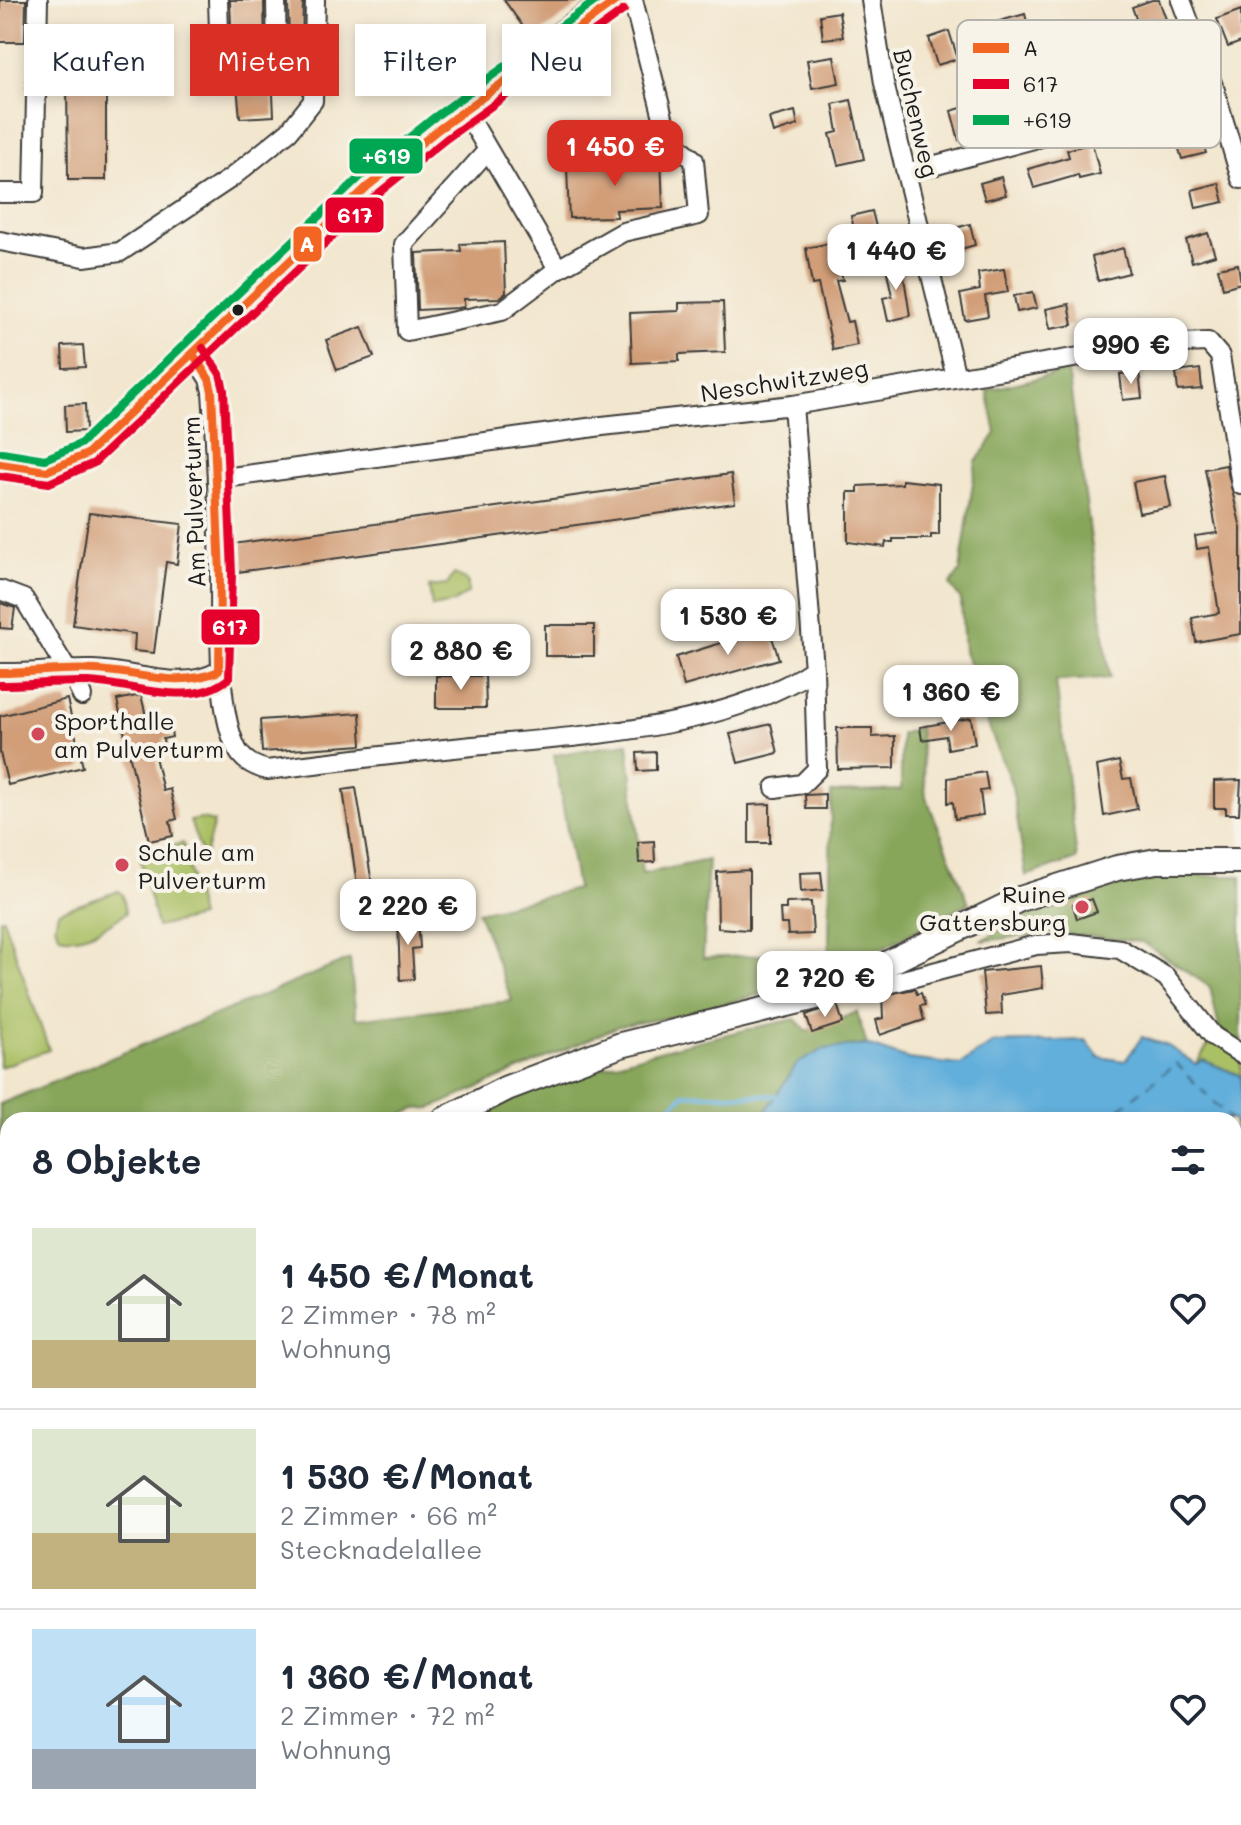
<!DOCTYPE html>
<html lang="de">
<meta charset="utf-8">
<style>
:root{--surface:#fff;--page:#f6f6f7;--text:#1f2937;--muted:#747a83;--line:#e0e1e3;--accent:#d93025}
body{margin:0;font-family:Mali,sans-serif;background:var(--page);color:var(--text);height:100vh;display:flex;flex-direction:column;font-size:30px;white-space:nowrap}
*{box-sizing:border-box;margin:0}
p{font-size:26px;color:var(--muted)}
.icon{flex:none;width:44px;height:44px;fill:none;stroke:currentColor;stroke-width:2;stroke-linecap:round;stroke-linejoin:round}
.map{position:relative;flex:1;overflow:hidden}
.side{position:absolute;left:0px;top:1112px;width:1242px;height:714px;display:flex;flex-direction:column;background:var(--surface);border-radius:24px 24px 0 0;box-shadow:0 4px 12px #0003}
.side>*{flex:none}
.banner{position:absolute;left:24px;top:24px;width:800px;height:72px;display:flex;gap:16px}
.price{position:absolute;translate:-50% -68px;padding:0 18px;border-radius:16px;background:#fff;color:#222;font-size:26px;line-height:52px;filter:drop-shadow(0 2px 4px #0008)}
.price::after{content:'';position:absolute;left:50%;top:48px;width:24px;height:18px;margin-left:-12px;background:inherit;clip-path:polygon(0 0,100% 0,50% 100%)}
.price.active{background:var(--accent);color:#fff}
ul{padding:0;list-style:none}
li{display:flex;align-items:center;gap:24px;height:200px;padding:0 32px}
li+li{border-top:2px solid var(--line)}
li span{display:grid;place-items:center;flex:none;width:224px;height:160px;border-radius:0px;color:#555}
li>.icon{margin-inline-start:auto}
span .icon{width:96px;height:96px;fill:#fffc;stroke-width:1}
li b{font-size:34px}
h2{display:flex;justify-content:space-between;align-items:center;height:96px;padding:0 32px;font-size:34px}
.tag{padding:0 28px;border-radius:0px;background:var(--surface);box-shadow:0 4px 12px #0003;font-size:28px;line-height:72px}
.tag.active{background:var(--accent);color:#fff}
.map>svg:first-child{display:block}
.green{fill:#aac065;stroke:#636e40;stroke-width:2}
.forest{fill:#87a65a;stroke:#52613b;stroke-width:2}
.water{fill:#62afdb;stroke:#3f667c;stroke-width:2}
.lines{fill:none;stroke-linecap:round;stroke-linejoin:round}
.stream{stroke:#62afdb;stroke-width:5}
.ferry{stroke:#385768;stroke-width:2;stroke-dasharray:10 8;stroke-linecap:butt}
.building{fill:#d19e78}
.minor-casing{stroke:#3c3a37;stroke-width:22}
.major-casing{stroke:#3c3a37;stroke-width:28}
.minor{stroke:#fff;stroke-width:18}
.major{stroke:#fff;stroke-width:24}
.bus-1-casing{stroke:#f7f3e8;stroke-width:14}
.bus-2-casing{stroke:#f7f3e8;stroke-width:14}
.bus-3-casing{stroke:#f7f3e8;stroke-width:14}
.bus-1{stroke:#f26522;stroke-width:8}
.bus-2{stroke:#e4002b;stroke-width:8}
.bus-3{stroke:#00a651;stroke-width:8}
.bus-dot{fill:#1c1c1c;stroke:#f7f3e8;stroke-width:3}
.poi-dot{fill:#d1495b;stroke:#f7f3e8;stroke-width:3}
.labels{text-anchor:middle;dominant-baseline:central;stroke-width:8;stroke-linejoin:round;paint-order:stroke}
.street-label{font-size:24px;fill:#1c1c1c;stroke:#f7f3e8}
.poi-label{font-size:24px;fill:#1c1c1c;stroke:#f7f3e8;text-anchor:start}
.key{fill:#f7f3e8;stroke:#b5b2ab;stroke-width:2}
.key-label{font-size:22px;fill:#1c1c1c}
.line-badge{stroke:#f7f3e8;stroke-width:3}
.badge-label{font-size:22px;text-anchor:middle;font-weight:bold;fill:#fff}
</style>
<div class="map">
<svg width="1241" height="1825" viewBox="0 0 1241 1825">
<rect width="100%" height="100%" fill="#f7f3e8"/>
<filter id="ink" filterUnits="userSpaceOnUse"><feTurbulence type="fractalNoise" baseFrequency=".0125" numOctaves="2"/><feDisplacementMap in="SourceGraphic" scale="16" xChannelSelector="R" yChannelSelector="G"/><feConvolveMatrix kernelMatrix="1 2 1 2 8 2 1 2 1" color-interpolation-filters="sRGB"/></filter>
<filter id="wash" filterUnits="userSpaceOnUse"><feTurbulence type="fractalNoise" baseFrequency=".006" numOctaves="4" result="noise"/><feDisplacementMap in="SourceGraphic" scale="32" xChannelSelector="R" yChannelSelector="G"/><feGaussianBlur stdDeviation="1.8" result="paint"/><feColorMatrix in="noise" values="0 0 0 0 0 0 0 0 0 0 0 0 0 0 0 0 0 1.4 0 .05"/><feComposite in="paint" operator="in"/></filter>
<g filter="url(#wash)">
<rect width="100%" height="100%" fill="#f2e6ce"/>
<g class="green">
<polygon points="454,574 468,582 468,593 453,603 432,607 429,587 447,585"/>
<polygon points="201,819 214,822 204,860 190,821"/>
<polygon points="183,843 200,917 157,927 139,854"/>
<path d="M119,891L123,895L126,913C109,925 83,942 60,936L55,926L58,912Z"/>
<polygon points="3,918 49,1050 0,1067 0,919"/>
<polygon points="1219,1028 1241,1044 1241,1076 1203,1060 1196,1064"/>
<polygon points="1234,1290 1241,1292 1241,1438 1234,1433"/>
<polygon points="168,1818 476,1818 474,1825 172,1825"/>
</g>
<g class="forest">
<polygon points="1068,371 1110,678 1056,681 1077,859 1026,876 1012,786 984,715 982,690 964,652 961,600 950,585 960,571 976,462 996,433 987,390"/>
<polygon points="919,727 926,797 969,903 826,977 677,1016 619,1026 432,1108 416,1109 388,1120 8,1120 8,1352 0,1358 0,1104 350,959 356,1019 512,1001 478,912 577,889 554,755 628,743 642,874 708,860 703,958 829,952 831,793 901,790 901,734"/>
<path d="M1241,876V1044L1219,1028L1210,987L1142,942L1057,933L980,941C1035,911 1090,884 1154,877C1182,874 1212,876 1241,876Z"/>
<path d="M857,1012L867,1045C795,1052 798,1063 760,1120H467C572,1069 683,1043 795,1019L807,1031Z"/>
<polygon points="1234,1476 1241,1484 1241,1825 704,1825 705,1818 1234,1818"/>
</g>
<g class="water">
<polygon points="1142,1037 1168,1046 1196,1064 1203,1060 1241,1076 1241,1272 1234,1268 1234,1120 760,1120 797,1064 824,1049 867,1045 908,1059 960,1065 993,1043 1086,1040 1099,1057 1125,1061"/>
<polygon points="476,1818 705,1818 704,1825 474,1825"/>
</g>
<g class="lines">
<g class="stream">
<polyline points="656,1120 685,1094 781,1096"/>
<polyline points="0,1328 8,1327"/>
</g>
<g class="ferry">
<polyline points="1106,1120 1176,1063 1231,1120"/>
<polyline points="1234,1123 1241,1131"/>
<polyline points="1234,1154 1241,1149"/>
<polyline points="658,1825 659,1818"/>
</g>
</g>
<g id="blocks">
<g class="building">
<polygon points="0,0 26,0 25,42 0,42"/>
<polygon points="230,0 264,0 265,49 232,50"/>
<polygon points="288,0 303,0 302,48 289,49"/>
<polygon points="504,0 586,0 532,39"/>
<polygon points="1152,0 1159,0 1167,22 1141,32 1132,7"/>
<polygon points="1241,10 1241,42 1228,47 1217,19"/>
<polygon points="839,12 843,37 823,39 820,15"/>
<polygon points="1025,14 1030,34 995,44 989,24"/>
<polygon points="949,31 958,59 937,65 929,38"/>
<polygon points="834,56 839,83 812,88 807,60"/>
<polygon points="272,73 274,116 240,118 236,74"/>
<polygon points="67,81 106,81 106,180 68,180"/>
<polygon points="851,100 864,159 838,165 830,134 838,132 833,104"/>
<polygon points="975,104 983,133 959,140 951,111"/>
<polygon points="795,111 798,125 773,133 769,118"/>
<polygon points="1200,132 1206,153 1182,159 1176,139"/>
<polygon points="1092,143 1100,174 1079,179 1078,175 1034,188 1028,169 1069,157 1067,150"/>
<polygon points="661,157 663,208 616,210 617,217 569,218 567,168 617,166 616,159"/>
<polygon points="1001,177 1006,195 985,200 980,183"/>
<polygon points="1219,183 1224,202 1196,208 1192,190"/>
<polygon points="872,211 877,231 856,237 851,216"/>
<polygon points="970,224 975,245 947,253 941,232"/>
<polygon points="1208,233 1215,255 1192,262 1186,240"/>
<polygon points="504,242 506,293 499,298 464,299 464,307 457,308 418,310 416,253 461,251 460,244"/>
<polygon points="831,243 843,280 836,281 847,322 852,321 857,345 833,350 818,284 812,285 806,248"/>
<polygon points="1123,248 1129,273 1098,281 1092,257"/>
<polygon points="901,258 910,316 888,321 883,298 892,296 885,262"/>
<polygon points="1238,264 1241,283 1223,288 1218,268"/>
<polygon points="1004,269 1008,292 985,296 988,316 965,320 960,294 980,290 978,273"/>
<polygon points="1033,292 1037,308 1017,312 1014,296"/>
<polygon points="723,302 725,352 679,354 679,361 632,363 630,313 679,311 679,303"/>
<polygon points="1069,304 1073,325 1050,329 1046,309"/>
<polygon points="362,327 374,357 337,370 326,340"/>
<polygon points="83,345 85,367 63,368 62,346"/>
<polygon points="1200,369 1202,389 1178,391 1176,372"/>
<polygon points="1139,372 1142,398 1123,400 1120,374"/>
<polygon points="85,404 86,431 66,432 65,405"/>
<polygon points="1226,465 1241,528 1241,634 1196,642 1192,618 1219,613 1209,547 1197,549 1195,536 1217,533 1205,469"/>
<polygon points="731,474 735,503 237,572 233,544"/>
<polygon points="1165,476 1171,507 1139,513 1133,482"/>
<polygon points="902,480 939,484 939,535 931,535 931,539 893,539 893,542 886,542 885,547 848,542 848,492 858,492 858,486 902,484"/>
<polygon points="89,513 182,524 177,564 166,562 154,653 134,651 135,634 73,625"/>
<polygon points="0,603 15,608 12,629 0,628"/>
<rect x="545" y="625" width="49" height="31"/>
<polygon points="769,628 779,659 684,686 676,657"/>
<polygon points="436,676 485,676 486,708 436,708"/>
<polygon points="141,695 146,716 157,714 159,721 169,719 172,737 163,739 164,746 153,748 163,791 170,789 177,819 170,821 173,836 149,841 117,700"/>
<polygon points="67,699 83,767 8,785 0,753 0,716"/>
<polygon points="360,713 362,745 262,752 260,720"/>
<polygon points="971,718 975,744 948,749 946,736 922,740 920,727"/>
<polygon points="771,724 778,753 738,763 730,734"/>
<polygon points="837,728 872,728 872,737 895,736 895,768 838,769"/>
<polygon points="656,752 656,770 638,771 637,753"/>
<polygon points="1119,761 1123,779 1131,778 1137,809 1104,816 1097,766"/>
<polygon points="985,772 988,790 980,791 983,815 955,819 953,802 948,803 948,778"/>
<polygon points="1241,780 1239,814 1226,814 1226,808 1214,808 1214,781"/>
<polygon points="356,788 374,895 359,898 343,790"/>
<polygon points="825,794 825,809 806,809 805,795"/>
<polygon points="770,804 770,843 749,843 749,805"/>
<polygon points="654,841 655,862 639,863 638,842"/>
<polygon points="749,870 749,930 718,928 717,872"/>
<polygon points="821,872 823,890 801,892 800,873"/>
<polygon points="1092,899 1097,912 1077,919 1073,905"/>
<polygon points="811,902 813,934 788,935 787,924 781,924 780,909 786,909 786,903"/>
<polygon points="418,919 420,948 412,949 414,979 400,980 398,920"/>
<polygon points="1041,966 1043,988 1001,995 1002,1014 986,1015 982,972"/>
<polygon points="915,989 917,994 921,993 925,1005 920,1006 924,1020 880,1035 876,1020 883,1018 882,995"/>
<polygon points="837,1004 843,1023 812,1033 806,1015"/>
</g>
</g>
</g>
<g filter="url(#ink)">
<use href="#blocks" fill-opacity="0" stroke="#3c3a37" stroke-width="2"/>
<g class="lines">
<defs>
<g id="minor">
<polyline points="218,0 220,62 316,60"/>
<polyline points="276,0 277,61"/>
<polyline points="871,0 884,83 956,377"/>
<polyline points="1181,0 1215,91 1241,179"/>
<polyline points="465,110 558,269"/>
<polyline points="487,151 404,244 407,331 502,311 558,269 623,232 699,215 694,160 668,137 633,0"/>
<polyline points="906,173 1215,91"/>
<polyline points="0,193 34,193 38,0"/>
<polyline points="0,241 84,257 120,252 231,178 289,131 313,101 315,0"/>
<path d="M193,354L209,379L212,391C216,452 219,514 220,575C221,624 216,701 235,745C241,760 253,766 267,770C336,761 404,753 473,746C578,736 726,730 814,669L793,405"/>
<polyline points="0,464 47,471 87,454 367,187 439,129 617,0"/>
<polyline points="217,479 602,426 793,405 1157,344 1208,342 1220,356 1241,485"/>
<polyline points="0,590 24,599 67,670"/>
<polyline points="71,670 82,696"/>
<path d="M0,673C31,674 62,669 93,670C134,671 182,693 219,671"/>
<polyline points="775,788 802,784 817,769 814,669"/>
<polyline points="859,979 888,984 1036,945 1071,943 1120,949 1166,977 1213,1036 1241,1054"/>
</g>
<g id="major">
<polyline points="444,1120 507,1088 621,1045 820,996 1020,899 1117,868 1157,861 1241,861"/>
<polyline points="92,1825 95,1818"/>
</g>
</defs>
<use href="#minor" class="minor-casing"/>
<use href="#major" class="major-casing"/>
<use href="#minor" class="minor"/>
<use href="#major" class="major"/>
<defs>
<g id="bus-1">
<polyline points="0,464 47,471 87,454 367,187 439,129 617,0"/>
<path d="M0,673C32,673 63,668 95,670C138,672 177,689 219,671L220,574L212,391L209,379L193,354"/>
</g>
<g id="bus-2">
<polyline points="0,476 49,483 94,463 375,196 446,139 624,10"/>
<path d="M0,685C29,685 59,681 88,682C131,683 192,710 229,678L232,573L224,390L220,374L203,348"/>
</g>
<polyline id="bus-3" points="2,452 45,459 80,444 359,178 432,119 597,0"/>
</defs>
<use href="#bus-1" class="bus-1-casing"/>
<use href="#bus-2" class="bus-2-casing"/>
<use href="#bus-3" class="bus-3-casing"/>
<use href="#bus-1" class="bus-1"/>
<use href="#bus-2" class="bus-2"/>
<use href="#bus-3" class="bus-3"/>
</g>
</g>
<circle class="bus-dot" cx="238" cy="310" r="7"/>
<g class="poi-dot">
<circle cx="38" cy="734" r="8"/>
<circle cx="122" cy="865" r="8"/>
<circle cx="1082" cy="907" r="8"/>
</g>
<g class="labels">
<g class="street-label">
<text transform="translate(917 113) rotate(77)">Buchenweg</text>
<text transform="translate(784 380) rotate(-9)">Neschwitzweg</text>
<text transform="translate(193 502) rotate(-92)">Am Pulverturm</text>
</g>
<g class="poi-label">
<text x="54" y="720">Sporthalle<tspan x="54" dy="28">am Pulverturm</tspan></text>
<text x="138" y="851">Schule am<tspan x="138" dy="28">Pulverturm</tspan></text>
<text x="1066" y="893" text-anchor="end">Ruine<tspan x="1066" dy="28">Gattersburg</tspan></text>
</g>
</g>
<rect x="957" y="20" width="264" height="128" rx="12" class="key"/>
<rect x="973" y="43" width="36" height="10" fill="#f26522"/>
<rect x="973" y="79" width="36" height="10" fill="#e4002b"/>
<rect x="973" y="115" width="36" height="10" fill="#00a651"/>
<g class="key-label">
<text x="1023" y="56">A</text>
<text x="1023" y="92">617</text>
<text x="1023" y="128">+619</text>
</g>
<g class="line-badge">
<rect x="348" y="137" width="76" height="38" rx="8" fill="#00a651"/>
<rect x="324" y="196" width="61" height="38" rx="8" fill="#e4002b"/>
<rect x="292" y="225" width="31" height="38" rx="8" fill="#f26522"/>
<rect x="200" y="608" width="61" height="38" rx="8" fill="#e4002b"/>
</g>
<g class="badge-label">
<text x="386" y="164">+619</text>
<text x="355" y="223">617</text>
<text x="307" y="252">A</text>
<text x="230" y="635">617</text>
</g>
</svg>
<b class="price active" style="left:615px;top:188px">1 450 €</b>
<b class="price" style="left:896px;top:292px">1 440 €</b>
<b class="price" style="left:1131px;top:386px">990 €</b>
<b class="price" style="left:728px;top:657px">1 530 €</b>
<b class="price" style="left:461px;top:692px">2 880 €</b>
<b class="price" style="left:951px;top:733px">1 360 €</b>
<b class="price" style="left:408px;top:947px">2 220 €</b>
<b class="price" style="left:825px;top:1019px">2 720 €</b>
<div class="banner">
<a class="tag">Kaufen</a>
<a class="tag active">Mieten</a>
<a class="tag">Filter</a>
<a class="tag">Neu</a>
</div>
<section class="side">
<h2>8 Objekte<svg class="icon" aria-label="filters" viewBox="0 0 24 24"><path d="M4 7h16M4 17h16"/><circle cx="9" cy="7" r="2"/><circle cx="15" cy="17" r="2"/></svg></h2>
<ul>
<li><span style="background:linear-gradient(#dfe7d0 70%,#c2b280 0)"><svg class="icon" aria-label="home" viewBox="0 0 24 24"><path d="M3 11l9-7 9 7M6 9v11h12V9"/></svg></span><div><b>1 450 €/Monat</b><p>2 Zimmer · 78 m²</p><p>Wohnung</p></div><svg class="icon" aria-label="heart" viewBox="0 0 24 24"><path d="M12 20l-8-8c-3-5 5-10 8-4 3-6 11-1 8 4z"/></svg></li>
<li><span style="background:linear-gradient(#dfe7d0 65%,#c2b280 0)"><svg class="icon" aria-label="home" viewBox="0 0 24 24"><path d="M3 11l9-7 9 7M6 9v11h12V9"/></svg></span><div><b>1 530 €/Monat</b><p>2 Zimmer · 66 m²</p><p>Stecknadelallee</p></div><svg class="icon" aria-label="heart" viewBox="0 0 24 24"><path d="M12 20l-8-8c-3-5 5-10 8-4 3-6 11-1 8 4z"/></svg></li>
<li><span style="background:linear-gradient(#bfe0f5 75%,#9aa5b1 0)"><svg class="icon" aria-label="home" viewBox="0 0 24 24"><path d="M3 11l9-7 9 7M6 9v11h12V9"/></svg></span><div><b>1 360 €/Monat</b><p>2 Zimmer · 72 m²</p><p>Wohnung</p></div><svg class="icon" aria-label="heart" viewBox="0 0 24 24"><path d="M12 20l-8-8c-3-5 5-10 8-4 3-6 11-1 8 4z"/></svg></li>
</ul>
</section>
</div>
